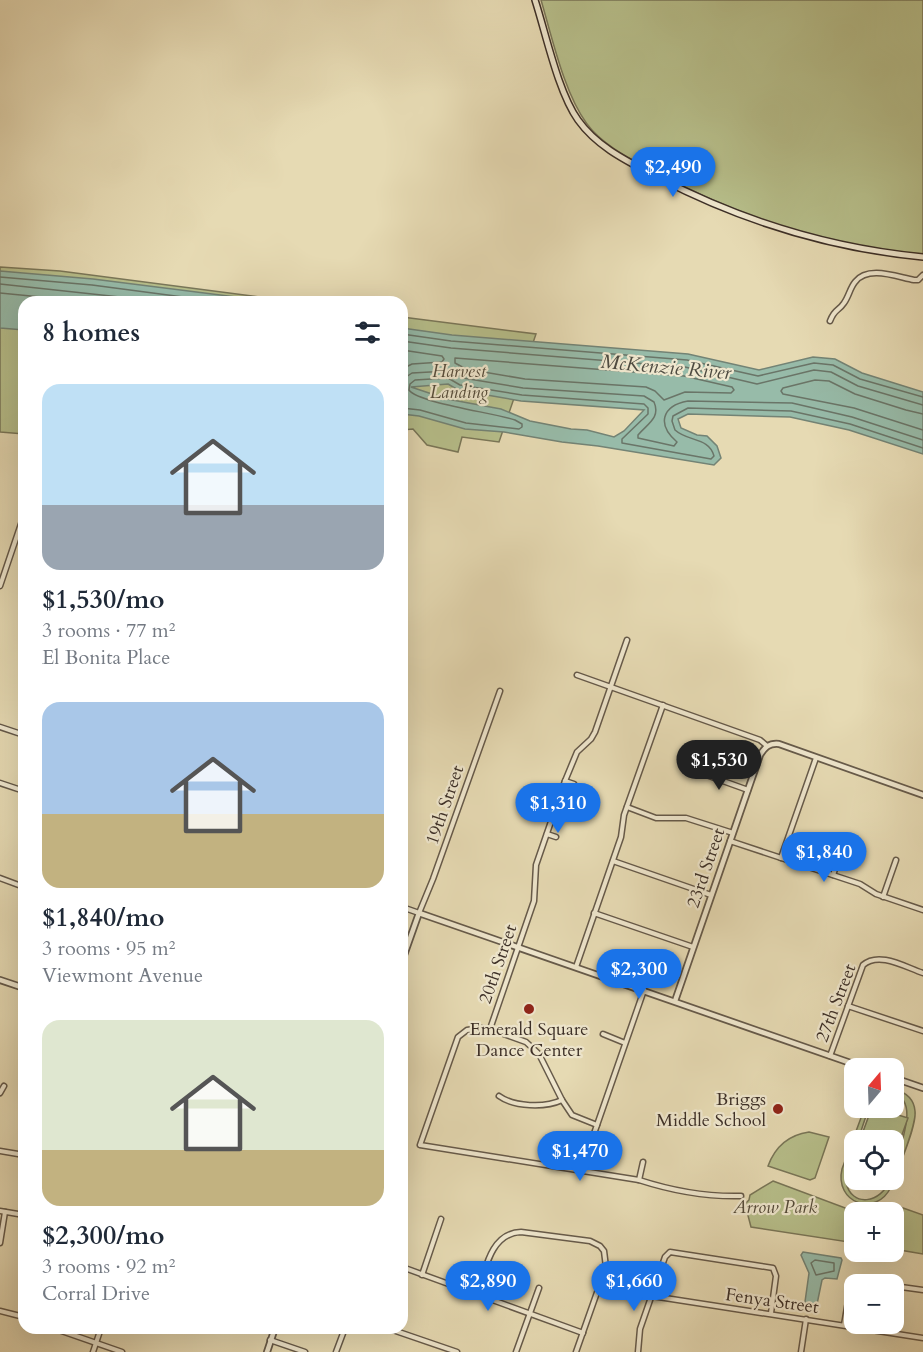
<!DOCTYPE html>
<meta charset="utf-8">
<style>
:root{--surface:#fff;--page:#f2f2f3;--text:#1f2937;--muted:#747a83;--accent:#1a73e8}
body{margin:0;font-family:Cardo,serif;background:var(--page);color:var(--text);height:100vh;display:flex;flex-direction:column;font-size:22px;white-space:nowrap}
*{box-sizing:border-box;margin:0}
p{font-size:20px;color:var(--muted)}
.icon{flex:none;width:33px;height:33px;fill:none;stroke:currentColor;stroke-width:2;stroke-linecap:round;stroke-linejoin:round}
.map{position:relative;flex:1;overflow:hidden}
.panel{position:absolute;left:18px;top:296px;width:390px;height:1038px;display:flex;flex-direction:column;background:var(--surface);border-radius:18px;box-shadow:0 6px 24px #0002}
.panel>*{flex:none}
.needle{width:39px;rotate:19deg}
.tools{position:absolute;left:844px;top:1058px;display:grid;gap:12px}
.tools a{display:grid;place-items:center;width:60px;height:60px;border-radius:12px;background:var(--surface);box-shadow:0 6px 24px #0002;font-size:30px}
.price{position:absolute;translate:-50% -51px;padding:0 14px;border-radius:21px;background:var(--accent);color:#fff;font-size:20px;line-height:39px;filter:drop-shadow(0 2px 3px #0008)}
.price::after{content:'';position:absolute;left:50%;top:36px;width:18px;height:14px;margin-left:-9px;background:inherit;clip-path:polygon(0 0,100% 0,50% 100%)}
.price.active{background:#222;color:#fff}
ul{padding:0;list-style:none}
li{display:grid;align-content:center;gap:12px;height:318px;padding:0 24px}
li span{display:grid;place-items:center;height:186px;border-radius:18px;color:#555}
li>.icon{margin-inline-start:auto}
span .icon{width:108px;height:108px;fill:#fffc;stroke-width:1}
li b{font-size:26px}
h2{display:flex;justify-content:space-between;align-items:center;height:72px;padding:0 24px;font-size:26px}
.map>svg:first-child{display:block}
.green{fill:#b7bf8b;stroke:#7a7759;stroke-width:1.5}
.water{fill:#97bba9;stroke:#738375;stroke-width:1.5;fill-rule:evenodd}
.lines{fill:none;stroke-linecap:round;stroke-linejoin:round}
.shore{stroke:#6a7568;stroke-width:1.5}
.minor-casing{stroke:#665a4a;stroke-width:7}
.tertiary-casing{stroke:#665a4a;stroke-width:8}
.secondary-casing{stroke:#3c2f27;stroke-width:8}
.minor{stroke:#efe7ce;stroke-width:4}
.tertiary{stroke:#efe7ce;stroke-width:4.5}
.secondary{stroke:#efe7ce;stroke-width:5}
.poi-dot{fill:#8f2418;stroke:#efe7ce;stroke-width:2}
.labels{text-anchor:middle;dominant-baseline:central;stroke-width:4.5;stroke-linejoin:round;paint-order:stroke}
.park-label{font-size:18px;font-style:italic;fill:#554c3b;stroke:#efe7ce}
.street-label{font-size:18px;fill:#3c2f27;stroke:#efe7ce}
.poi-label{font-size:18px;fill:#3c2f27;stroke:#efe7ce}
.water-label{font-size:20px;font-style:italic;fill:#4e4b41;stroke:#efe7ce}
</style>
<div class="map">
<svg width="923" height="1352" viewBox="0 0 923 1352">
<rect width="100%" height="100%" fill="#e6dab3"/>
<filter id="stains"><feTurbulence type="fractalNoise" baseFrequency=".00333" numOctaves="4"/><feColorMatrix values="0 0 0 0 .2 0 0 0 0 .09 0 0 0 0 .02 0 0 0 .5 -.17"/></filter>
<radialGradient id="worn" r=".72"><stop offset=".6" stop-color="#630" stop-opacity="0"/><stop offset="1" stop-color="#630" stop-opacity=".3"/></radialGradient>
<g class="green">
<path d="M541,0H923V254C826,248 730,213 646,167C625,156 601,143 587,124C564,93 552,37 541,0Z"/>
<polygon points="0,267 60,271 290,301 24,302 24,434 0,432"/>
<polygon points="402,317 536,334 499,442 462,437 458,452 427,445 413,429 402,430"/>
<path d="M894,1089C905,1092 914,1099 915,1111C917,1126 897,1171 891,1187C876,1218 834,1203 842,1169L865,1107H869L858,1140H855C855,1154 843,1168 846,1182C851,1208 882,1204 890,1179H894C894,1153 923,1104 894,1093Z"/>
<polygon points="872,1107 908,1118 894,1157 894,1140 860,1140"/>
<path d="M809,1132L829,1137L815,1178L810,1180L768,1166C775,1147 788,1135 809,1132Z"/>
<polygon points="773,1181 856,1212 855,1243 751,1227 745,1204 749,1200 750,1195"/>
<polygon points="889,1203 923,1215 923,1254 894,1249 894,1212 886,1212"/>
</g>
<g class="water">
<polygon points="0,271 93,279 268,301 24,302 24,330 0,328"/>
<path d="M402,328L452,335L688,354L759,370L813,357L835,359L862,373L923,392V454L849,430L790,417L688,414L678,419L681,428L697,435L707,436L717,446L721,458L714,465L598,446L562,442L504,432L465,429L419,416L402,414ZM448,384L458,390L521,401L644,410L624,431L614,437L587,430L571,429L530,421L501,409L447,399L411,387Z"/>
<polygon points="803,1252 841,1258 842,1260 837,1279 825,1278 822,1280 816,1309 804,1309 809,1273 801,1255"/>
</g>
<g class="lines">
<g class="shore">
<polyline points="0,277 92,285 221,302"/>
<polyline points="0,284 166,302"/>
<polyline points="0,293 92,302"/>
<polyline points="402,334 451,341 687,360 758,376 814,363 833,365 860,379 923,397"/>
<polyline points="402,341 451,348 685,367 757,384 814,370 831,372 858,386 923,405"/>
<polyline points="402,350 442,356 444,359 442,362 412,364 402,369"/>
<polygon points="455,358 684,376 732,387 734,390 731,393 685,392 664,400 655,391 646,387 525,379 466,369 455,363"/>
<path d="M402,383L406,377L412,373L448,371L463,378L523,388L644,396L654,402C661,418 647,424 638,435V438L674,446L677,442C657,425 661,406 688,401L792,403L852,417L923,440"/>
<path d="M402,408L420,410L466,423L519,429L522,427V424L515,420C495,413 418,403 409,390L410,384L415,380L448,378L460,385L522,395L644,404L648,408V414L622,439V443L711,459L714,456C709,437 688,442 675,430L672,421L673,416L688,408L791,411L850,424L923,448"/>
<polyline points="923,414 906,410 855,394 829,381 815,380 783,388 781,391 783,394 854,408 923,430"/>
<polygon points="815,1260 834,1263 834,1271 816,1275 811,1263"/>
</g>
<defs>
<g id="minor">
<path d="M830,321C835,308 838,312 844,303C849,296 850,288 855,282C868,265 897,277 914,280H918L923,275"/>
<polyline points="0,586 24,515"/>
<polyline points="577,675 760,740 767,746"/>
<polyline points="0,727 24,735"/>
<polyline points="698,772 748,790"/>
<polyline points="565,781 574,784"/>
<polyline points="0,783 24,791"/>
<polyline points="627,807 656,818 686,818 733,833"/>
<polyline points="547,834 556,837"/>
<polyline points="730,841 860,884 876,894 923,910"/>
<polyline points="781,858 816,758"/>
<polyline points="613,861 711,895"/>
<polyline points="833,875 844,843"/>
<polyline points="0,878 24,887"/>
<polyline points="883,897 896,860"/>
<polyline points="402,907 419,913 433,879 500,691"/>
<polyline points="594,913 693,947"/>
<polyline points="576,967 621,837 624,815 663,705"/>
<polyline points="848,1006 923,1031"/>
<polyline points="490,1029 534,901 536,865 565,781 577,752 591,739 595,732 627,640"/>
<polyline points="603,1034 625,1043"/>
<path d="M830,1056L863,965C879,951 905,967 923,973"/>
<polyline points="0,1093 4,1086"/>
<path d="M499,1096C514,1107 545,1108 562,1100"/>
<path d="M597,1125L572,1115L562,1100L539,1054L526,1042L490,1029L481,1028L467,1030L458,1037L420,1145L639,1180C673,1191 705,1197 741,1196"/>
<polyline points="0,1151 24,1155"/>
<polyline points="581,1171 644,990"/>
<polyline points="639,1180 643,1162"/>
<polyline points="0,1211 24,1215"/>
<polyline points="0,1243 5,1212"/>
<polyline points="402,1267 583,1333"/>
<polyline points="422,1275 441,1219"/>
<polyline points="894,1286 923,1290"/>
<path d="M477,1296C485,1271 490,1233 521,1232L590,1241L600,1246L604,1251L606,1267L576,1352"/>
<polyline points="652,1296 923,1338"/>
<polyline points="0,1311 24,1317"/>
<polyline points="844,1325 851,1284 858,1280 884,1284"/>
<polyline points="53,1328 122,1352"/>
<polyline points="387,1328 457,1352"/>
<polyline points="270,1340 305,1352"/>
<polyline points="93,1352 101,1328"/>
<polyline points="336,1352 345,1328"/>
<polyline points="516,1352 539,1288"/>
<polyline points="638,1352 640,1329 665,1257 670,1252 773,1268 776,1276 771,1313"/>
<polyline points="801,1352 806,1319"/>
</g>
<g id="tertiary">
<polyline points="402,961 419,913 865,1068"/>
<polyline points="0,980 24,988"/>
<path d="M675,1001L760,755C765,747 769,743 779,744L923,795"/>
<polyline points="894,1078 923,1088"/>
<polyline points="267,1352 275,1328"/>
</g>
<path id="secondary" d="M535,0C546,34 558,92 578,120C598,148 629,162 659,178C742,221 829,248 923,257"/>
</defs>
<use href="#minor" class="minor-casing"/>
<use href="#tertiary" class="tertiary-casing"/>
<use href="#secondary" class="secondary-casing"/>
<use href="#minor" class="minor"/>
<use href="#tertiary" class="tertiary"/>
<use href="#secondary" class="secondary"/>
</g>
<g class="poi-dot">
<circle cx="529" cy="1009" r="6"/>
<circle cx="778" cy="1109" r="6"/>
</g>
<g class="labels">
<g class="park-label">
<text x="459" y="371">Harvest<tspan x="459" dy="21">Landing</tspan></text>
<text x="775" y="1207">Arrow Park</text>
</g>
<g class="street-label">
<text transform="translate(445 805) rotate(-71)">19th Street</text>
<text transform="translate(706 868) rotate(-71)">23rd Street</text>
<text transform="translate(498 964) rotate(-71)">20th Street</text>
<text transform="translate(836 1003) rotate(-69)">27th Street</text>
<text transform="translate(772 1301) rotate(8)">Fenya Street</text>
</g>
<g class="poi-label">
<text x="529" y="1029">Emerald Square<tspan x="529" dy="21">Dance Center</tspan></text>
<text x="766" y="1099" text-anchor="end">Briggs<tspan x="766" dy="21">Middle School</tspan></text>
</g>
<g class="water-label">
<text transform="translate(666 367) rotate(5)">McKenzie River</text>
</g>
</g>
<rect width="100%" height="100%" filter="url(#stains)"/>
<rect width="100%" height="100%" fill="url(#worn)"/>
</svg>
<div class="tools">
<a><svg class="needle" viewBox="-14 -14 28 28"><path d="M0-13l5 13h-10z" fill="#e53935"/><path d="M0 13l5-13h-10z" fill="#747a83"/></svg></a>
<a><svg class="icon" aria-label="locate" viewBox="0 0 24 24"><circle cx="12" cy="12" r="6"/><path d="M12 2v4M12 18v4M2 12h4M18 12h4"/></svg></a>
<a>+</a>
<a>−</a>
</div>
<b class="price" style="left:673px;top:198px">$2,490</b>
<b class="price active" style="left:719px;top:791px">$1,530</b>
<b class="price" style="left:558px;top:834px">$1,310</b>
<b class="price" style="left:824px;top:883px">$1,840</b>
<b class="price" style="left:639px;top:1000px">$2,300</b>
<b class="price" style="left:580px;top:1182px">$1,470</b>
<b class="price" style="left:488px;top:1312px">$2,890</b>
<b class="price" style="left:634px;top:1312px">$1,660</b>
<section class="panel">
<h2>8 homes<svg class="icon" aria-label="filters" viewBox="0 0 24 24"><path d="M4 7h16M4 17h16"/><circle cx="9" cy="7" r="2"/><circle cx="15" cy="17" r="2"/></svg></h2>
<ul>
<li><span style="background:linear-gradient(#bfe0f5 65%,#9aa5b1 0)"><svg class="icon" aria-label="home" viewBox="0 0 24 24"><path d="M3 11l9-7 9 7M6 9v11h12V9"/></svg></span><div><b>$1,530/mo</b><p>3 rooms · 77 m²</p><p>El Bonita Place</p></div></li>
<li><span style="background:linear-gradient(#a9c7e8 60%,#c2b280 0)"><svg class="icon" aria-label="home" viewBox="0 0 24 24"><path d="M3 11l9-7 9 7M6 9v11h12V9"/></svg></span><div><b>$1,840/mo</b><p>3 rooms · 95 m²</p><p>Viewmont Avenue</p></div></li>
<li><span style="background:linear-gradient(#dfe7d0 70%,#c2b280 0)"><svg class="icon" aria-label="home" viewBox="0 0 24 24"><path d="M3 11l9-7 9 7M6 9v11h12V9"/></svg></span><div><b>$2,300/mo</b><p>3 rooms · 92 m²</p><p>Corral Drive</p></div></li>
</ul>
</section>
</div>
